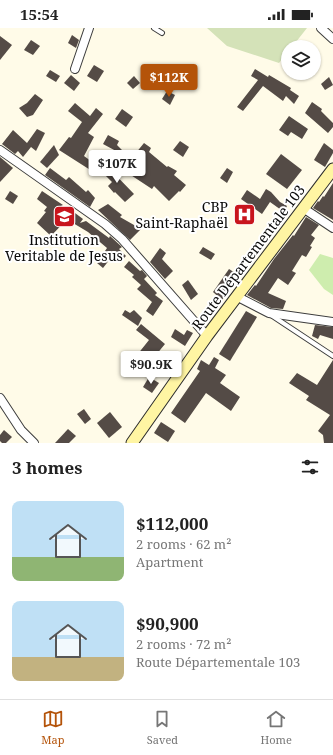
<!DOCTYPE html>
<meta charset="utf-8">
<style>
:root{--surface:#fff;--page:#f6f6f6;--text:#222;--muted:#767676;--line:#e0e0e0;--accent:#b45309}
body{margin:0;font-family:"Noto Serif",serif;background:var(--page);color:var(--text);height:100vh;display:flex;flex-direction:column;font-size:15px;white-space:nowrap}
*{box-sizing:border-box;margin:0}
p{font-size:13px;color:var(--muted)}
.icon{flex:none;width:22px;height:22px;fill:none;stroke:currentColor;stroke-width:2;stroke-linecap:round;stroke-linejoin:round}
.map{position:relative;height:415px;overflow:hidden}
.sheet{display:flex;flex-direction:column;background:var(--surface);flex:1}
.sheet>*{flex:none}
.fabs{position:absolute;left:281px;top:12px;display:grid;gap:8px}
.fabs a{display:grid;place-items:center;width:40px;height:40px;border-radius:50%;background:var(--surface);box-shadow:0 1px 3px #0004;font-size:20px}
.price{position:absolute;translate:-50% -34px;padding:0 9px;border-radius:4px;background:#fff;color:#222;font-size:13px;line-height:26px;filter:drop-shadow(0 1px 2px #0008)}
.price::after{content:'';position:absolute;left:50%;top:24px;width:12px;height:9px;margin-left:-6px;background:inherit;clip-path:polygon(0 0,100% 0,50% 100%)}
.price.current{background:var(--accent);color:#fff}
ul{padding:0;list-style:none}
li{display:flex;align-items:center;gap:12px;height:100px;padding:0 12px}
li span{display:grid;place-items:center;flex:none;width:112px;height:80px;border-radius:8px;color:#555}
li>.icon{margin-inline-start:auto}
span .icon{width:48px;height:48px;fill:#fffc;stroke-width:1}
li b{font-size:17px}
h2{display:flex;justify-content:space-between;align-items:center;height:48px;padding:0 12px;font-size:17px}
.status{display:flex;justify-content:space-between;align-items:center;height:28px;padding:0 20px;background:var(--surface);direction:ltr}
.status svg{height:11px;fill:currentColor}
.tabs{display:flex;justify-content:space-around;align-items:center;height:56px;border-top:1px solid var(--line);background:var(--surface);font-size:11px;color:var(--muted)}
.tabs a{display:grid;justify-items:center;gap:2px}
.tabs .current{color:var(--accent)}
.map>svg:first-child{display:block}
.green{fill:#ceedae}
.cemetery{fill:#d4e2b8}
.building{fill:#544b46}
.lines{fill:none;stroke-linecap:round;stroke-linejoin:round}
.lane-casing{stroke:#3d3d3d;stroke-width:6}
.street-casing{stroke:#3d3d3d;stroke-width:10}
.secondary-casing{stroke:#2c2c2c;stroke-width:13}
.lane{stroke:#fff;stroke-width:4}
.street{stroke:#fff;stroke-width:8}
.secondary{stroke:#fff5a3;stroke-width:11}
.labels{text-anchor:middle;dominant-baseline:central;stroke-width:4;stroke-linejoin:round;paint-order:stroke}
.poi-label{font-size:14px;fill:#0a0a0a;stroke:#fff;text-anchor:end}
.street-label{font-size:14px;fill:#0a0a0a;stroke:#fff}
</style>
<div class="status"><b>15:54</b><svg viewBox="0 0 49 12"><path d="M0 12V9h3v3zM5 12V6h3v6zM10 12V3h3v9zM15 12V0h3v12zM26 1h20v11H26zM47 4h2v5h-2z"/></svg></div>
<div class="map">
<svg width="333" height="415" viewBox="0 0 333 415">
<rect width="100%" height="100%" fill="#fffbe8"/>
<polygon class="green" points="320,226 333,230 333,267 324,261 309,242"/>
<polygon class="cemetery" points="207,0 307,0 292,19 288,19 288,23 279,35 227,18"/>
<g class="building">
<polygon points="72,7 79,12 76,20 68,15"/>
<polygon points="0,8 12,17 0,32"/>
<polygon points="31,12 40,18 33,27 24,22"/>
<polygon points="94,37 104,43 97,54 87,48"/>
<polygon points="255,41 268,49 269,47 291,60 290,62 299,68 294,76 286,68 283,73 263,58 243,83 237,79 258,52 251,48"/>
<polygon points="50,42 60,48 56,54 46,48"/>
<polygon points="71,47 80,55 74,63 64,55"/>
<polygon points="134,48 140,55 133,61 127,55"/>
<polygon points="329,49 333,57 325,62 321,56"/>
<polygon points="167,63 175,67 170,77 162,71"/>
<polygon points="35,66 43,72 33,87 27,89 19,80 27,75"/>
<polygon points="312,74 322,81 321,83 333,95 333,99 328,105 305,85"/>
<polygon points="75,75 90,88 96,80 103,86 88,105 94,109 84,128 99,139 95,145 59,122 69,109 71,110 82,94 68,83"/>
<polygon points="122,81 133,89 126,99 115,91"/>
<polygon points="289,88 308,101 302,111 291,104 288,108 279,102"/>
<polygon points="37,101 45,105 36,123 31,119 23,129 18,123 15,126 2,116 13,102 27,115"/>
<polygon points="108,107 119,113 117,117 131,131 144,115 151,120 149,124 167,139 168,138 177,143 174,147 186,157 180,164 179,163 169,173 154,158 152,161 108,132 116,123 103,116"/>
<polygon points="180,113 189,119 183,129 173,122"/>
<polygon points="324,115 333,122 333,125 325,139 314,132"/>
<polygon points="54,117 59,127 47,140 40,134"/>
<polygon points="281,126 302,142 287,161 266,146"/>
<polygon points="0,129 13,140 0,154"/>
<polygon points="105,136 134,166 125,174 115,164 114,165 108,158 112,154 100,142"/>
<polygon points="50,140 66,152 69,149 86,164 88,162 95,170 90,179 45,147"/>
<polygon points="227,140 233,144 227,155 220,150"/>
<polygon points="333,155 333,192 313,180 318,173 319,174 323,168 324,169"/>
<polygon points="266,161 271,164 280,174 287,178 284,184 270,174 262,186 241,171 247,162 260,171"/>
<polygon points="10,163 18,168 13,176 5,171"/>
<polygon points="42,163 63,177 61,178 71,187 51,208 37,195 46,184 44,183 47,179 37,171"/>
<polygon points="108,176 122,187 120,189 141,201 130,212 98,182"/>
<polygon points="75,185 83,191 80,195 86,193 109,210 110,208 122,219 119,221 126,228 121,233 114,226 103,240 97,235 107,220 88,204 68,192"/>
<polygon points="306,189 319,197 311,207 315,210 310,218 312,219 306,229 302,227 292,243 296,245 288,257 278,250 268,265 286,273 283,281 271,280 247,267 255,257 256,258 274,231 293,207 294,208"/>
<polygon points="203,219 215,226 211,232 199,225"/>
<polygon points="160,220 166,225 162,231 173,243 165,251 150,234"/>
<polygon points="129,233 140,243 142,242 147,248 144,251 157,265 155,267 163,273 153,288 146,283 152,274 137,261 141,257 132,249 134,247 124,239"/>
<polygon points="229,241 240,248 222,272 213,264"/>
<polygon points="188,252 198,266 191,272 182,257"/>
<polygon points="125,282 130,285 134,282 142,290 138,298 122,287"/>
<polygon points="246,283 257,289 230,333 219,326"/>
<polygon points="141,296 165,316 142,344 127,332 134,324 137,327 149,312 136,302"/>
<polygon points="315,297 333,299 333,311 320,307 318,311 312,308"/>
<polygon points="175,301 184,307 187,302 193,305 185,318 171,309"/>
<polygon points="214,329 219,332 215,340 226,347 220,355 240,369 231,383 206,365 185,395 171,385 200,343 197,341 201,332 209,337"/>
<polygon points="333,332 333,415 324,415 323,407 318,403 330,387 306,372 309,368 289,355 297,345 317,357"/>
<polygon points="149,349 159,355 152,365 143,359"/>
<polygon points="84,381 91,391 85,396 77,386"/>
<polygon points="110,384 122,399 109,410 97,395"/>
<polygon points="161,394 175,403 168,414 154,405"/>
<polygon points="68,401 76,408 69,415 55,415"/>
<polygon points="4,402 12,409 6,415 2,415 0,413 0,407"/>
</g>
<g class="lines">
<defs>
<g id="lane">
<polyline points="154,0 162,5"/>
<polyline points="271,287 333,328"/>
</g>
<g id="street">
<polyline points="321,0 333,11"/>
<polyline points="75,41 89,0"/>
<polyline points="0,122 105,196 122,211 207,308"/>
<polyline points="303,180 333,200"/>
<polyline points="238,269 269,285 333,294"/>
<polyline points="0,370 21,402 34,415"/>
</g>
<polyline id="secondary" points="132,415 207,308 333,141"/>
</defs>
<use href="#lane" class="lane-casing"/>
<use href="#street" class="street-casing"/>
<use href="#secondary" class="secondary-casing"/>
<use href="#lane" class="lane"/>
<use href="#street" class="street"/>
<use href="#secondary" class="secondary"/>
</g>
<defs>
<symbol id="hospital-square" viewBox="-11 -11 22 22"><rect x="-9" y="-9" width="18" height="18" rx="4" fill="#c8151d" stroke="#fff"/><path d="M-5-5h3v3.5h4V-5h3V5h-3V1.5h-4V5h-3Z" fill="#fff"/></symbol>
<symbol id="school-square" viewBox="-11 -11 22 22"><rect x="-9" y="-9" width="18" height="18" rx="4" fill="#c8151d" stroke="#fff"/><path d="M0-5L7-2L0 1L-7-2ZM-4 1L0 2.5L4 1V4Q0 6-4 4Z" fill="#fff"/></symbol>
</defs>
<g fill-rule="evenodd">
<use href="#hospital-square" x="232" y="174" width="25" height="25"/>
<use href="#school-square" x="52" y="176" width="25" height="25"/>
</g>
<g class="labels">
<g class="poi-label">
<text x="228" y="178">CBP<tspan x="228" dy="16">Saint-Raphaël</tspan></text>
<text x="64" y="211" text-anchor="middle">Institution<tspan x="64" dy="16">Veritable de Jesus</tspan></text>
</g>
<g class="street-label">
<text transform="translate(248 229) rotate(-53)">Route Départementale 103</text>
</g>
</g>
</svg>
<div class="fabs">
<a><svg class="icon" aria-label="layers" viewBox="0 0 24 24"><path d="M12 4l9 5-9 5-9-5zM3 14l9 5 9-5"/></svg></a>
</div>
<b class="price current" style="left:169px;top:70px">$112K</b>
<b class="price" style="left:117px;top:156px">$107K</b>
<b class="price" style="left:151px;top:357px">$90.9K</b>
</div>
<section class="sheet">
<h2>3 homes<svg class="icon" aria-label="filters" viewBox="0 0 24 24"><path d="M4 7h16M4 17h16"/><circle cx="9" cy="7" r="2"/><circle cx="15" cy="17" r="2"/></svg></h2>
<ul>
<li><span style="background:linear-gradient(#bfe0f5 70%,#8fb573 0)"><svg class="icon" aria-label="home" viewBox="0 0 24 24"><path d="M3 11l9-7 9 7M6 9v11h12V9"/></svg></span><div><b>$112,000</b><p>2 rooms · 62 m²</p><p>Apartment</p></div></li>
<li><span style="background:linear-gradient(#bfe0f5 70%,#c2b280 0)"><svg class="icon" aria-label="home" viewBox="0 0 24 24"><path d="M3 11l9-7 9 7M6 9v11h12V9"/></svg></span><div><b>$90,900</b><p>2 rooms · 72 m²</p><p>Route Départementale 103</p></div></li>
</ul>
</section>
<nav class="tabs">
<a class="current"><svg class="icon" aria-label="map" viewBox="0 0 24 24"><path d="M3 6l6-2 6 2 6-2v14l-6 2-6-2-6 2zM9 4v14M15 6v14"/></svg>Map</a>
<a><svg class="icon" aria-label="saved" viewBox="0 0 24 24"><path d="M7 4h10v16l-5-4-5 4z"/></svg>Saved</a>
<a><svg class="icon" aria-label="home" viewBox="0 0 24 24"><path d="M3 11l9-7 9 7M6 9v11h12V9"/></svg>Home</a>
</nav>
